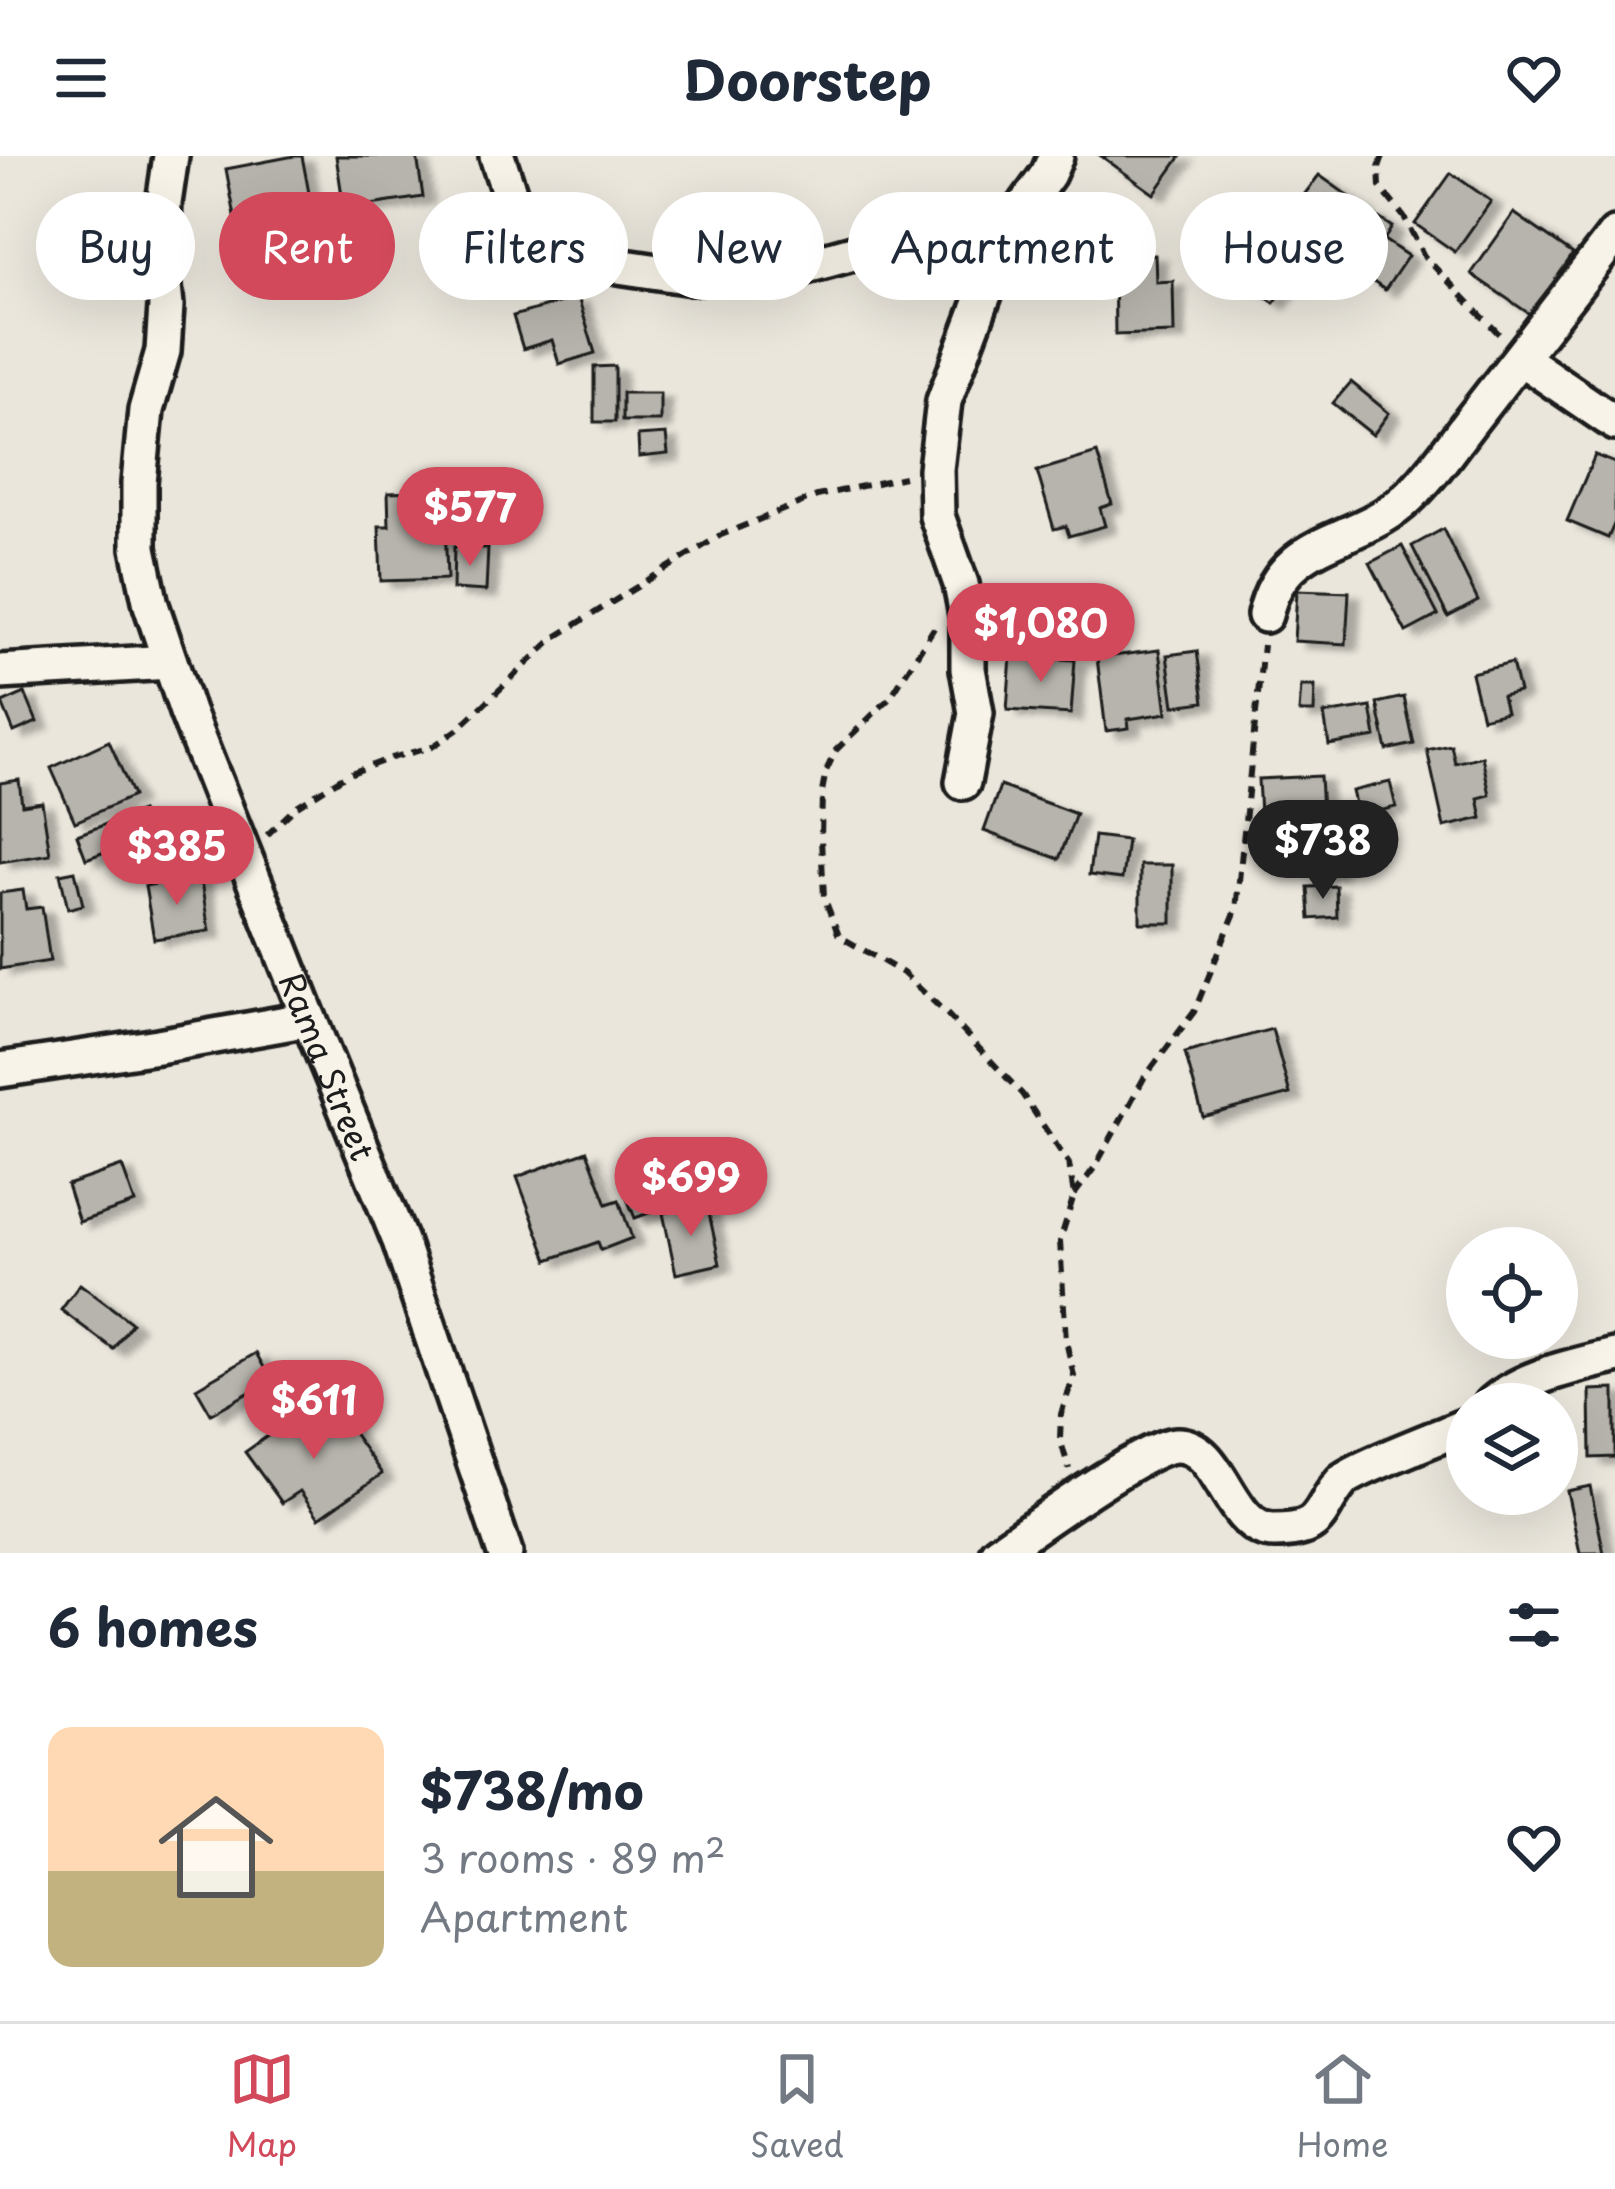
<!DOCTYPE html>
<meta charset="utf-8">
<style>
:root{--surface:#fff;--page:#f6f6f7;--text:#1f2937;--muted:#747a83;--line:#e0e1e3;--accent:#d1495b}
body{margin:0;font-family:"Playpen Sans",sans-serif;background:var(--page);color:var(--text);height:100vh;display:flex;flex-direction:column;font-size:45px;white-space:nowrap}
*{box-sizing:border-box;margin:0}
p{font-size:39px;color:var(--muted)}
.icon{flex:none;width:66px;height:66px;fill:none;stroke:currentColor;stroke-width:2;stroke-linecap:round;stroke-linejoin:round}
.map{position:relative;height:1397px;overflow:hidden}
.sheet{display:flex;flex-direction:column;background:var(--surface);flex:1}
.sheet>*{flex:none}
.banner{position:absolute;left:36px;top:36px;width:1545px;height:108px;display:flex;gap:24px}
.fabs{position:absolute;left:1446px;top:1071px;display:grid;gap:24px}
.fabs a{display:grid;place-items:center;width:132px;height:132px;border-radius:50%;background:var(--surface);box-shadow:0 12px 48px #0002;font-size:60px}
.price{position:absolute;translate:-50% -102px;padding:0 27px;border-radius:42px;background:var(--accent);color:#fff;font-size:39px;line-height:78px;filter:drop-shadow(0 3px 6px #0008)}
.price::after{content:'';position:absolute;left:50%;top:72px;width:36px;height:27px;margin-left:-18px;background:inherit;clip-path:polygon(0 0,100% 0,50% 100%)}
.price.current{background:#222;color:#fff}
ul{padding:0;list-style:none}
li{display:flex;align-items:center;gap:36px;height:300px;padding:0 48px}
li span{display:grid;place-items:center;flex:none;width:336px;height:240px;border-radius:24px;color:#555}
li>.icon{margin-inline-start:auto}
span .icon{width:144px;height:144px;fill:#fffc;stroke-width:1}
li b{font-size:51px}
h2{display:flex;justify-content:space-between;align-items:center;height:144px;padding:0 48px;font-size:51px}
.chip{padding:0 42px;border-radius:54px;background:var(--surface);box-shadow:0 12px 48px #0002;font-size:42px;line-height:108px}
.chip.current{background:var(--accent);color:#fff}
header{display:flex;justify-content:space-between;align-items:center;height:156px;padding:0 48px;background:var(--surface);font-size:54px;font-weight:700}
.menu{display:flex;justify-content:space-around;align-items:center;height:168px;border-top:3px solid var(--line);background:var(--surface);font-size:33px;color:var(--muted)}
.menu a{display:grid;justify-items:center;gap:6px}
.menu .current{color:var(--accent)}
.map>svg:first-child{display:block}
.building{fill:#b6b4ac;stroke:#1c1c1c;stroke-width:3;filter:url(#shadow)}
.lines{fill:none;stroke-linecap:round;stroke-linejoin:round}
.street-casing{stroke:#1c1c1c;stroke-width:42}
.path{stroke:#1c1c1c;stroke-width:6;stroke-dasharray:12 9;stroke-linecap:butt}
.street{stroke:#f7f3e8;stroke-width:33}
.labels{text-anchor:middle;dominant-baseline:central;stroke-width:12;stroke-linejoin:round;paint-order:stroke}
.street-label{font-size:33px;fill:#1c1c1c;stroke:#f7f3e8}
</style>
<header><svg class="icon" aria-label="menu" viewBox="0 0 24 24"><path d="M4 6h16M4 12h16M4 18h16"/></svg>Doorstep<svg class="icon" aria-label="heart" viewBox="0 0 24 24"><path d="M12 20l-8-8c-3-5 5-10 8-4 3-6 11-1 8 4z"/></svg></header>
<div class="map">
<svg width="1615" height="1397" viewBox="0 0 1615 1397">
<defs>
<filter id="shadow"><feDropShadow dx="11" dy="6" stdDeviation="3" flood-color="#0004"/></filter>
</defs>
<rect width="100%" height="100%" fill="#eae6dc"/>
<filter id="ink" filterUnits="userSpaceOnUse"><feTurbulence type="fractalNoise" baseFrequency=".00833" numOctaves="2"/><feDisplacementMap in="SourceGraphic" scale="24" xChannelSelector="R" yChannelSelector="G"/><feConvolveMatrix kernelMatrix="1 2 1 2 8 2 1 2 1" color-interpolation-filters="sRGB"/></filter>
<g filter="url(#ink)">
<g class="building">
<polygon points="294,0 302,0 312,53 280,59 283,79 240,87 226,13"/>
<polygon points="336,0 417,0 423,41 344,53"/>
<polygon points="1101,0 1181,0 1154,38"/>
<polygon points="1451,17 1491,45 1455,96 1415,68"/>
<polygon points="1319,19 1364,51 1336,89 1291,56"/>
<polygon points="1247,50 1311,96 1274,147 1229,115 1243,96 1224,82"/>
<polygon points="1370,56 1392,71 1384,84 1408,100 1385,134 1339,102"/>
<polygon points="1514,57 1573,98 1531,159 1471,118"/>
<polygon points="1155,99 1156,126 1173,125 1174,177 1115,179 1114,100"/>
<polygon points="578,141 595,197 559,208 552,184 523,193 513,160"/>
<polygon points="615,210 615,266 594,266 594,211"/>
<polygon points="1351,226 1389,257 1373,279 1333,247"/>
<rect x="622" y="237" width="38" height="28"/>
<polygon points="666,278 668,298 639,301 638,280"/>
<polygon points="1097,297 1112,348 1100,352 1105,370 1069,380 1066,370 1054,373 1037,315"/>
<polygon points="1595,299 1615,307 1615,366 1608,382 1567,365"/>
<polygon points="444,335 447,423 381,425 379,370 389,370 388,337"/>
<polygon points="1443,373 1478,445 1448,461 1412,390"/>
<polygon points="1402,390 1438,459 1406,476 1370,407"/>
<polygon points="454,391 488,392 486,435 453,433"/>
<polygon points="1297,434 1349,436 1346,488 1294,485"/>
<polygon points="1159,494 1167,557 1128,563 1129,572 1106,575 1097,502"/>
<polygon points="1197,495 1204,546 1174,550 1167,499"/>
<polygon points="1011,500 1075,504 1071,558 1007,554"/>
<polygon points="1512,507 1519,536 1502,540 1506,556 1482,562 1471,517"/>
<polygon points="1301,530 1315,530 1314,556 1299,556"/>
<polygon points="25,537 37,566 14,576 2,547"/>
<polygon points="1404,541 1414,588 1387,594 1377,547"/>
<polygon points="1371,551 1376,581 1329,589 1324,558"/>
<polygon points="109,585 133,640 75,666 51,612"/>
<polygon points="1451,589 1455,607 1482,600 1490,639 1478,642 1482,662 1444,671 1427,594"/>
<polygon points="1320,620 1323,673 1261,676 1258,623"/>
<polygon points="19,624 22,649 42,646 50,698 0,706 0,627"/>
<polygon points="1390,626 1396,651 1358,660 1352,635"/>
<polygon points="1000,630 1076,658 1059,703 984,675"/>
<polygon points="141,655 150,679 86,703 77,679"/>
<polygon points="1332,678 1335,716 1311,718 1308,681"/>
<polygon points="1094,680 1127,684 1122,723 1089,719"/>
<rect x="1140" y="709" width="32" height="58"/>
<polygon points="75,715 83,749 68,753 60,718"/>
<polygon points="200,720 209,775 154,783 145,730"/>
<polygon points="1336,730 1337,761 1310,763 1308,731"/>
<polygon points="23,734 26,753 42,751 50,805 0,813 0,737"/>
<polygon points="1272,873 1290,938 1203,961 1185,897"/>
<polygon points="692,990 707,1031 681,1042 665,1000"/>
<polygon points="587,995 607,1048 619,1044 632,1082 601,1094 598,1086 548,1104 517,1021"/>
<polygon points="122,1010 135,1047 79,1066 67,1029"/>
<polygon points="646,1026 657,1054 635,1062 624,1035"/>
<polygon points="707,1048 720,1108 676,1118 663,1057"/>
<polygon points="80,1128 132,1167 113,1193 61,1154"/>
<polygon points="256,1197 271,1224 211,1258 196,1232"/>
<polygon points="1615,1233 1615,1301 1591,1302 1590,1234"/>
<polygon points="307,1252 325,1276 343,1263 382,1318 319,1362 300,1335 282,1347 245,1296"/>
<polygon points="1590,1330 1604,1397 1580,1397 1567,1335"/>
</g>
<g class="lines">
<defs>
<g id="street">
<path id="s1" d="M171,0L164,47L161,102L166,150L163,195L146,254L139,327V392L151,449L187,556L309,863L400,1085L505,1397"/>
<polyline points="497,0 520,69 534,92 551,100 692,121 795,113 900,84 1009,72 1048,18 1056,0"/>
<polyline points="1520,202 1615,267"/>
<path d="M1265,459C1282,382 1352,389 1402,347C1429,324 1451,290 1473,262C1521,201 1568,140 1615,79"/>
<polyline points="0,516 170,506"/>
<polyline points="963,626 976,557 968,513 968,464 961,428 937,360 936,313 944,245 1009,72"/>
<polyline points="0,914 158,890 309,863"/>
<path d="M1492,1248C1524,1220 1574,1210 1615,1200"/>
<path d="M997,1397C1029,1375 1145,1290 1176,1289C1222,1287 1228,1375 1274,1375C1326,1375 1316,1355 1342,1325C1354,1313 1445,1279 1467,1269"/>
</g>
</defs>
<use href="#street" class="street-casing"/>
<g class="path">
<polyline points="1383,0 1379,11 1380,31 1404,61 1424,100 1500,179"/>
<polyline points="934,472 890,542 836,594 826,615 822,636 821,684 824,741 839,780 903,817 947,858 1022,938 1069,1008 1074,1039 1060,1085 1066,1185 1074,1220 1061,1258 1060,1283 1069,1313"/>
<polyline points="267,679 297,650 346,619 391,602 432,591 457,574 554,482 721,379 817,340 904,321"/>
<polyline points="1074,1039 1095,1011 1144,922 1194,856 1236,754 1263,489"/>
</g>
<use href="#street" class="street"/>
</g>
</g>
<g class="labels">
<g class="street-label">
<text stroke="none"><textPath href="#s1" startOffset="948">Rama Street</textPath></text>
</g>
</g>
</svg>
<div class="fabs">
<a><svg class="icon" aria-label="locate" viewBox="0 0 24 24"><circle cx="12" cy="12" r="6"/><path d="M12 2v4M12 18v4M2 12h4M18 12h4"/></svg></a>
<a><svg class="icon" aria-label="layers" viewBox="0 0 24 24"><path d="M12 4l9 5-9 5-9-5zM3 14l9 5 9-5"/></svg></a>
</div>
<b class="price" style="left:470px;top:413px">$577</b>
<b class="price" style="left:1041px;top:529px">$1,080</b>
<b class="price current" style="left:1323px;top:746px">$738</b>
<b class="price" style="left:177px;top:752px">$385</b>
<b class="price" style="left:691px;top:1083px">$699</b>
<b class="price" style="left:314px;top:1306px">$611</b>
<div class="banner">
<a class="chip">Buy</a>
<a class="chip current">Rent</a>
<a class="chip">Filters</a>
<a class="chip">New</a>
<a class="chip">Apartment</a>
<a class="chip">House</a>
</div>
</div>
<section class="sheet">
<h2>6 homes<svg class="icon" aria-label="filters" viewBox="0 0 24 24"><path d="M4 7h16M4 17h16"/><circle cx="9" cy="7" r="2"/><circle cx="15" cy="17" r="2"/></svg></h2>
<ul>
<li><span style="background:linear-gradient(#ffd9b3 60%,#c2b280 0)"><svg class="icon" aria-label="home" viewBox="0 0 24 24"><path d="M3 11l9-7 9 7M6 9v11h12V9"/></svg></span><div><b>$738/mo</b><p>3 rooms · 89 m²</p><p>Apartment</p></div><svg class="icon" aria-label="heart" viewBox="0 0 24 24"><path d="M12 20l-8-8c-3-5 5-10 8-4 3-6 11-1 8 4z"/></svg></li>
</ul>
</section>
<nav class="menu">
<a class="current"><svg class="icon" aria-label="map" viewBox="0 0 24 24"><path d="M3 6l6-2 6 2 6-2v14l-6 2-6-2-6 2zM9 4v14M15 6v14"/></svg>Map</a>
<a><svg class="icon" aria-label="saved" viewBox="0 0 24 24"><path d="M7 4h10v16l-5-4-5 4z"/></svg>Saved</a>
<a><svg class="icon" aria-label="home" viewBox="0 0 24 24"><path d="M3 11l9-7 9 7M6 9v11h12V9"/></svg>Home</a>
</nav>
